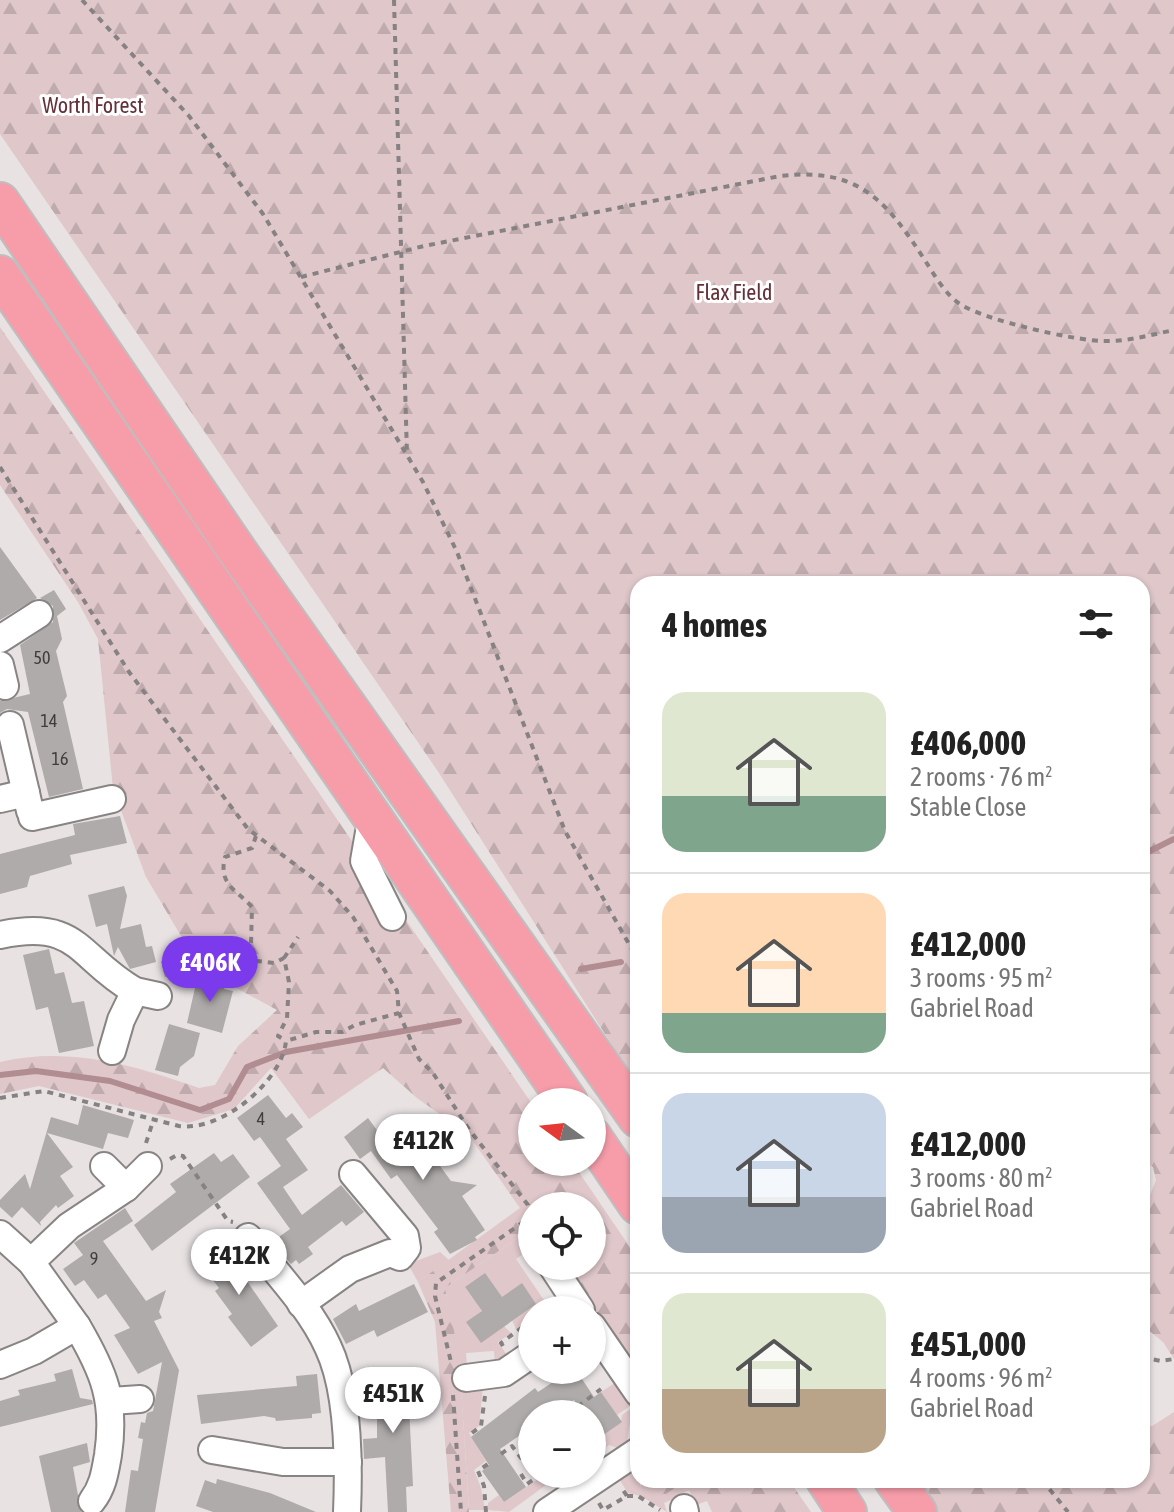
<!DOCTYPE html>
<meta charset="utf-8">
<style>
:root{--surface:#fff;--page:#f2f2f2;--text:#222;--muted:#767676;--line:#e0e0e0;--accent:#7c3aed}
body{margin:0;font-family:"Asap Condensed",sans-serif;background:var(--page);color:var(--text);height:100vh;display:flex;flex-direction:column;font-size:30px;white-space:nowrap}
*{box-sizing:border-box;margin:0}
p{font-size:26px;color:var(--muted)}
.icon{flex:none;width:44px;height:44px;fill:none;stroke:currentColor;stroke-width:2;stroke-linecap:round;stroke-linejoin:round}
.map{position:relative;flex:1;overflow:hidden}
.side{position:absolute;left:630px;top:576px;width:520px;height:912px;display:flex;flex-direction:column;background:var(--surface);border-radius:24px;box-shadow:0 2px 6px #0004}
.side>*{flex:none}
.needle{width:52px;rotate:285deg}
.fabs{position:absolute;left:518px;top:1088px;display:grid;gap:16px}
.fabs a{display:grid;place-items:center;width:88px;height:88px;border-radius:50%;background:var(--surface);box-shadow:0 2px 6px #0004;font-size:40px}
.price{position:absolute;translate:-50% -68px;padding:0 18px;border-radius:28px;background:#fff;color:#222;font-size:26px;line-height:52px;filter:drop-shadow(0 2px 4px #0008)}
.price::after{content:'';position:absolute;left:50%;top:48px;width:24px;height:18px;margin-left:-12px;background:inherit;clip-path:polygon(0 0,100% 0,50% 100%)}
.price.selected{background:var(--accent);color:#fff}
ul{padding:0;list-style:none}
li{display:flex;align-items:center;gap:24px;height:200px;padding:0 32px}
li+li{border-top:2px solid var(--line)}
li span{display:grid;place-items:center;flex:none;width:224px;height:160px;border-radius:24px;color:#555}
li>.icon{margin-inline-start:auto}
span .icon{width:96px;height:96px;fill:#fffc;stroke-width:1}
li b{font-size:34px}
h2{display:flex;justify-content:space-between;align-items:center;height:96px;padding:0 32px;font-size:34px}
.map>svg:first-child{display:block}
.green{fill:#dfc7ca}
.forest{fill:url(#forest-firs)}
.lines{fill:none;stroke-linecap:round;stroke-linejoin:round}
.stream{stroke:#b18d91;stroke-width:6}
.building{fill:#b0abab}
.minor-casing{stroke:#898484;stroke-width:30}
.highway-casing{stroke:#bfbebe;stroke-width:42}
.path{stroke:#868182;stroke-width:4;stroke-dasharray:6 6;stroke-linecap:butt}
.minor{stroke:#fff;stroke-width:26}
.highway{stroke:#f79daa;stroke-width:38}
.labels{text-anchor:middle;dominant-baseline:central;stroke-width:6;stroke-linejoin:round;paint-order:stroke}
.number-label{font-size:18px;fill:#3f3c3c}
.park-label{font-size:22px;fill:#643139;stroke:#fff}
</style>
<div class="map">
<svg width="1174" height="1512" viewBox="0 0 1174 1512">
<defs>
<pattern id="forest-firs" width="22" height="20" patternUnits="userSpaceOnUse" patternTransform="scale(2)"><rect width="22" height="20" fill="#dfc7ca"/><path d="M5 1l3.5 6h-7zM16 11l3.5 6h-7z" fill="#bfaaad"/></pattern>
</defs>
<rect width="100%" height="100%" fill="#e8e2e3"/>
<g class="green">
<polygon points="532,1228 521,1239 529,1250 516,1259 548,1306 532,1310 532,1318 516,1329 502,1297 465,1287 482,1311 467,1322 481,1342 504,1326 511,1333 498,1342 509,1358 495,1363 494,1351 466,1353 467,1368 461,1373 445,1288"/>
<polygon points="440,1252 449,1260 418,1282 408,1264"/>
<polygon points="615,1383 630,1406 617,1415 601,1392"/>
<polygon points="483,1386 479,1426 469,1433 486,1461 474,1470 481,1488 485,1510 469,1510 461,1387"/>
<polygon points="632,1408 627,1443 620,1449 609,1445 592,1456 592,1434 595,1432 599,1437 621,1422 622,1415"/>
<polygon points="638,1460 640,1485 660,1498 675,1488 690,1490 678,1495 682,1507 675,1509 671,1500 664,1503 667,1512 641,1496 628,1493 616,1474"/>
<polygon points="553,1474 559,1474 563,1483 555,1487 546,1485 509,1512 488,1510 488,1503 499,1495 504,1502 538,1479 540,1482"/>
</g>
<g class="forest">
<polygon points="0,0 1174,0 1174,1359 1163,1342 1142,1325 1142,1215 1156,1180 1153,1167 1142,1160 1142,584 638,584 638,1086 439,773 0,134"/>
<path d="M0,327L532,1104V1162H572L638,1259V1380L560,1266H592V1206H532V1228L445,1288L459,1355L469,1512H451L435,1322L418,1282L520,1208L468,1134L417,1098L383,1068L309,1119L271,1068L234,1109L188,1123L39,1086L0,1094V1062C69,1046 133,1065 199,1088L215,1085L238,1046L277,1010L238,989L191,953L146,877L113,789L98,639L78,602L0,485Z"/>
<polygon points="1174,1412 1174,1512 909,1512 889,1480 1142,1480 1142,1426 1152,1426"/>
<polygon points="640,1480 789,1480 811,1512 712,1512 707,1501 696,1505 689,1490 675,1488 660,1498 643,1490"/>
</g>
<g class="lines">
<g class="stream">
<polyline points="1142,855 1174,839"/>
<polyline points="581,969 621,962"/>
<polyline points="0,1075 36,1071 110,1081 200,1110 229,1099 247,1067 286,1052 459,1021"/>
</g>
</g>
<g class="building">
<polygon points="0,547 37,598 0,620"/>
<polygon points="54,590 66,609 57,616 62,639 56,651 67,696 63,702 83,789 49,797 28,712 7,709 0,713 0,701 30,694 20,645 53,622 53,606 40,598"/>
<polygon points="120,816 127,843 70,855 72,864 30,876 27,887 0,894 0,854 75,835 73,824"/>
<polygon points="124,886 127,896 120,929 141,924 146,947 152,946 156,962 130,969 118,947 114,956 107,924 96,927 88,895"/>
<polygon points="49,949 55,974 64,972 72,1003 84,1001 94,1046 59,1053 48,1007 36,1010 23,955"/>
<polygon points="179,957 183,972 165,977 161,961"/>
<polygon points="198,975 226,983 224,989 233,991 222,1033 187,1023"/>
<polygon points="169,1024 200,1033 194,1056 180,1067 178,1076 155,1070"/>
<polygon points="268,1095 286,1118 292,1113 303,1127 286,1139 308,1170 283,1187 302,1215 341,1185 364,1212 346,1226 342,1221 308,1247 313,1254 299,1264 296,1260 291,1264 272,1242 290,1229 257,1183 281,1166 260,1137 254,1141 237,1118"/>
<polygon points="83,1105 134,1120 128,1138 108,1133 103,1149 47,1133 73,1167 60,1176 74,1196 58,1208 56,1205 40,1222 41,1226 22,1207 12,1218 0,1207 0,1200 25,1174 30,1189 51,1117 78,1125"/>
<polygon points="368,1118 385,1141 394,1134 404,1148 431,1128 442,1142 429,1151 451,1181 477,1185 462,1196 485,1230 475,1237 477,1240 450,1254 434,1232 438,1229 397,1175 391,1179 371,1151 360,1159 344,1137"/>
<polygon points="214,1153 221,1162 233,1154 250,1177 152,1251 134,1225 176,1192 170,1184"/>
<polygon points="125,1208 133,1221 103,1241 146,1301 166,1290 159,1312 162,1318 154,1321 179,1370 155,1512 125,1512 131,1470 138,1471 143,1439 138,1438 141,1422 145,1423 147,1413 153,1411 162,1362 138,1374 114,1335 130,1328 106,1294 98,1299 84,1280 75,1286 63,1269 83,1255 74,1243"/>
<polygon points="222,1245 278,1326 251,1347 228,1317 232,1314 215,1291 219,1288 199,1262"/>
<polygon points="485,1273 502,1297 522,1283 536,1304 481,1343 466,1322 482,1311 465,1287"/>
<polygon points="414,1284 428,1312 377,1337 374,1330 346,1344 333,1319 356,1304 359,1311"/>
<polygon points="407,1367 413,1486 406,1487 407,1512 388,1512 385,1457 364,1459 363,1439 377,1438 377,1369"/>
<polygon points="72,1369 80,1398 92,1400 93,1404 0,1427 0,1401 20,1395 18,1390 56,1381 54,1374"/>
<polygon points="571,1370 576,1370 594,1397 601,1392 622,1422 599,1438 592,1427 592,1414 568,1414 578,1407 574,1400 558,1411 555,1408 546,1414 532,1414 532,1427 500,1449 526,1487 504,1502 482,1471 489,1465 471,1437 535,1388 538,1392"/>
<polygon points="317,1374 321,1413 312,1414 312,1418 276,1421 275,1418 264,1416 201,1424 197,1395 297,1386 296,1376"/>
<polygon points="87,1443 90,1462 73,1467 81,1512 51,1512 39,1456"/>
<polygon points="217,1479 270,1493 316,1512 213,1512 196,1506 205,1480 216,1484"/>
</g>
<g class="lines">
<defs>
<g id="minor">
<polyline points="0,639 39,614"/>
<polyline points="0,665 5,686"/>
<polyline points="10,725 26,793"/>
<polyline points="0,799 26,793 30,811"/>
<polyline points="372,815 364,861 392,917"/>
<polyline points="32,817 112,799"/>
<path d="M0,935C80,918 77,958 135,991"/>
<polyline points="112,1051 121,1020 135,991 158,996"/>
<polyline points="104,1166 126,1188"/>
<polyline points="0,1234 31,1262 77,1326 34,1351 0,1365"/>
<path d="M248,1237C275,1272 310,1307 328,1347C349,1391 349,1464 347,1512"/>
<polyline points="31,1262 69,1226 126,1188 148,1166"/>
<polyline points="552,1266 581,1310"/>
<polyline points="301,1304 350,1269 390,1253 400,1257 407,1248 405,1236 353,1174"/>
<path d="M77,1326C104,1372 116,1401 108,1455C105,1472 103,1487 92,1501"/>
<polyline points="592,1326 638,1393"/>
<polyline points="466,1378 504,1373 532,1354"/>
<polyline points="111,1401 140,1399"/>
<polyline points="212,1450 283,1462 348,1462"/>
<polyline points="684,1508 685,1512"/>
<polyline points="547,1512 638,1451"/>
</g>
<g id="highway">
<polyline points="0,202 238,552 638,1118"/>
<polyline points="0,275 568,1102"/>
<polyline points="592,1137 638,1205"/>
<polyline points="826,1480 847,1512"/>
<polyline points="894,1480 917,1512"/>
</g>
</defs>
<use href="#minor" class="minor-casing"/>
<use href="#highway" class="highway-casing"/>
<g class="path">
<polyline points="82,0 189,116 263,214 423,482 457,552 565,831 638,960"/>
<polyline points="394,0 407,455"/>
<path d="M301,277L424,246L780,176C859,167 886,200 926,262C935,276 946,295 960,304C984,320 1072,340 1102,341C1126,342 1150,335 1174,330"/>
<polyline points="0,467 129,672 248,829 330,891 353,917 397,991 399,1013 419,1059 433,1073 468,1128 528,1205 529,1215 522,1223 436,1283 435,1296 451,1362"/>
<path d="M256,836L252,848L225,857C218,885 237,890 252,907L251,944L257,961L274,963L284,958L289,982L287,1018L278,1036L286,1041"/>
<polyline points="284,958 298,937"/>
<path d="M0,1098L44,1091L179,1126C222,1132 282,1081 286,1041L316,1032H342L355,1025L399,1013"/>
<polyline points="146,1143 154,1118"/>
<polyline points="170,1159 177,1155 183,1156 228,1221 233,1222"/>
<polyline points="503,1346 501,1343 532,1320"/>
<polyline points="1142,1357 1161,1361 1174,1359"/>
<polyline points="453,1395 461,1512"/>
<polyline points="568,1414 601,1389"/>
<polyline points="592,1431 593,1431"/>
<polyline points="472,1433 481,1426 485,1396"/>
<polyline points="501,1454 512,1446 527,1466 532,1462"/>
<polyline points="521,1474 527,1484 541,1474"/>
<polyline points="1042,1480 1068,1512"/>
<polyline points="627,1496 638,1496 660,1510"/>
<polyline points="599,1503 603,1510 627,1496 623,1490"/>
<polyline points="486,1512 484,1486 478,1471 488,1464"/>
</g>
<use href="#minor" class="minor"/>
<use href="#highway" class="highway"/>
</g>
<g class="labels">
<g class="number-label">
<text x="42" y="657">50</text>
<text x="49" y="720">14</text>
<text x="60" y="758">16</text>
<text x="261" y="1118">4</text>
<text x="94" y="1258">9</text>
</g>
<g class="park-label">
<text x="93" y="105">Worth Forest</text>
<text x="734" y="292">Flax Field</text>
</g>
</g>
</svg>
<div class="fabs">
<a><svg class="needle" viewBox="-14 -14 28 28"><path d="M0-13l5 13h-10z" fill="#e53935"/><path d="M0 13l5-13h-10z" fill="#767676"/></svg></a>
<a><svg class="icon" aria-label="locate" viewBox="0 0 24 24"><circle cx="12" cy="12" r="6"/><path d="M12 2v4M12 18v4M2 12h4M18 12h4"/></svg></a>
<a>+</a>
<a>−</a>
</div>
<b class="price selected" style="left:210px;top:1004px">£406K</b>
<b class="price" style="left:423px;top:1182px">£412K</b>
<b class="price" style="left:239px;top:1297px">£412K</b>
<b class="price" style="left:393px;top:1435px">£451K</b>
<section class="side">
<h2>4 homes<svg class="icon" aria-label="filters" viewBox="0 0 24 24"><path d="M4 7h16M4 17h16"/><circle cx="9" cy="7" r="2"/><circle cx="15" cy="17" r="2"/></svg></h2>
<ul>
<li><span style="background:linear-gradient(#dfe7d0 65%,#7fa58c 0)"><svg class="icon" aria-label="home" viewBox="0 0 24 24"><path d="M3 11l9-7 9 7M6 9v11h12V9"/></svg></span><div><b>£406,000</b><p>2 rooms · 76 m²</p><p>Stable Close</p></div></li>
<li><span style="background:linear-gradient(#ffd9b3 75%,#7fa58c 0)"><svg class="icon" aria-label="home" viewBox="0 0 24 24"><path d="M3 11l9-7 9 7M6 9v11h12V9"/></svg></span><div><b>£412,000</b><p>3 rooms · 95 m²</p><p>Gabriel Road</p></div></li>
<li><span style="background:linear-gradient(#c9d6e8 65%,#9aa5b1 0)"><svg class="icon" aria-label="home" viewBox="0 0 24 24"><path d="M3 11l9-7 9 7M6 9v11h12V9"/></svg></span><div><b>£412,000</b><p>3 rooms · 80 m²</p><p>Gabriel Road</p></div></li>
<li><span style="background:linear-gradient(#dfe7d0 60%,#b9a48a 0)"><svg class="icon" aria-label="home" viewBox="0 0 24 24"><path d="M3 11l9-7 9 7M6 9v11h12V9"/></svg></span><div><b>£451,000</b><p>4 rooms · 96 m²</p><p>Gabriel Road</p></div></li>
</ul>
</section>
</div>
